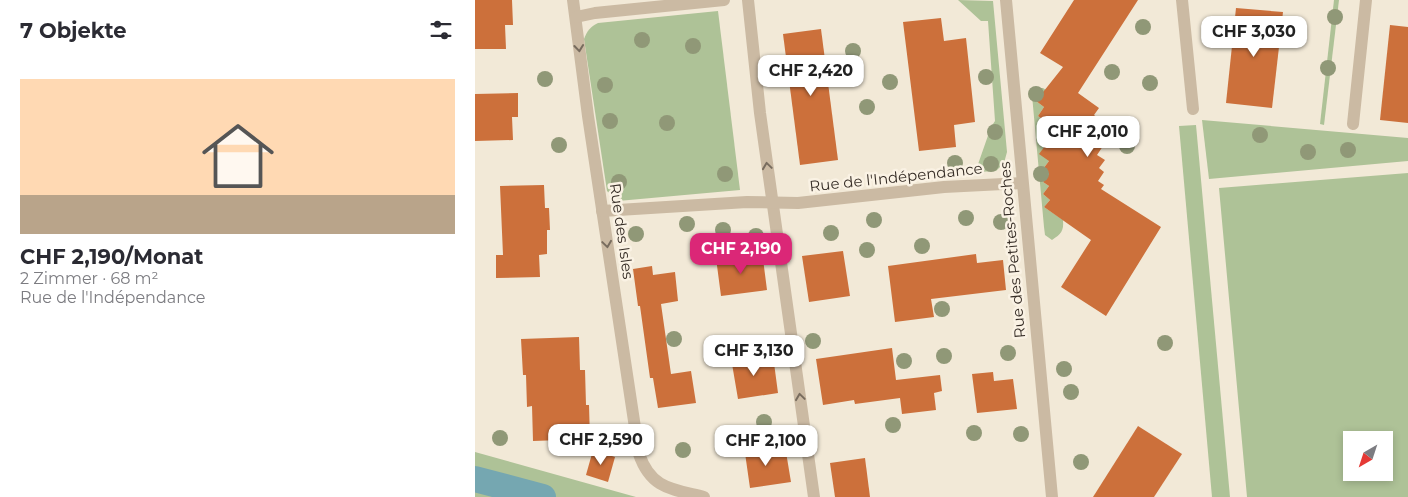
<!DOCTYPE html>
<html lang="de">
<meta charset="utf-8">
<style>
:root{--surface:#fff;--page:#f7f7f7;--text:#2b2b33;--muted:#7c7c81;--accent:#db2777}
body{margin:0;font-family:Montserrat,sans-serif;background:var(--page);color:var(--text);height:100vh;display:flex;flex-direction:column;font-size:19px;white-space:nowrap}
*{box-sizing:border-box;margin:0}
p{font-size:16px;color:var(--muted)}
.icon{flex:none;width:28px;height:28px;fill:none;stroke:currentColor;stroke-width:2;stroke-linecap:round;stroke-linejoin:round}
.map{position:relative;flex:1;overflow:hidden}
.panel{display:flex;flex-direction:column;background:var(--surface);width:475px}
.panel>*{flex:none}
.needle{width:32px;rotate:219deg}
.fabs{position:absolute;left:868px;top:431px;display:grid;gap:10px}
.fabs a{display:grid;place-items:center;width:50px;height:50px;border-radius:0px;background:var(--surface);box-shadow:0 2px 8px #0003;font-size:25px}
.price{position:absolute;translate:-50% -42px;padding:0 11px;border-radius:10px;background:#fff;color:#222;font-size:16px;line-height:32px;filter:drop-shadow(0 1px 2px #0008)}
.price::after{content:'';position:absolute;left:50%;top:30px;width:15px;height:11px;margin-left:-8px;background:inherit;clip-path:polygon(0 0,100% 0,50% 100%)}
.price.selected{background:var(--accent);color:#fff}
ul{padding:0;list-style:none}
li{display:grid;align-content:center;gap:10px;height:265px;padding:0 20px}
li span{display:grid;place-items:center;height:155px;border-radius:0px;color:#555}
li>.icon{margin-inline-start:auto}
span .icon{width:90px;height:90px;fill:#fffc;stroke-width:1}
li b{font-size:21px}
h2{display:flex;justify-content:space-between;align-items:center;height:60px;padding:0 20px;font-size:21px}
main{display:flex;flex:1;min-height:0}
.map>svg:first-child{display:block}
.green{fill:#aec297;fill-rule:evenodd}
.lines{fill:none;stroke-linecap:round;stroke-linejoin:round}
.canal{stroke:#75a7b1;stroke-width:26}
.building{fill:#cc703b}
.lane{stroke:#cbbaa3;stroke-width:12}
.street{stroke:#cbbaa3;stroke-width:12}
.tree{fill:#909877}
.oneway{stroke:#786c5e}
.labels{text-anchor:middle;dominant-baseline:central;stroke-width:5;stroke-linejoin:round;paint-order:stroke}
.street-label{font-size:15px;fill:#352c25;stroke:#faf2e4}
</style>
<main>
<section class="panel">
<h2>7 Objekte<svg class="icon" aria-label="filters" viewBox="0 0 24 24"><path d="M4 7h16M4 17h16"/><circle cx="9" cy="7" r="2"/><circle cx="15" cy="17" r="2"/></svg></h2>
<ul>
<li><span style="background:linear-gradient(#ffd9b3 75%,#b9a48a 0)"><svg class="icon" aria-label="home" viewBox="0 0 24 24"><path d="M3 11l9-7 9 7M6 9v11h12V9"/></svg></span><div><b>CHF 2,190/Monat</b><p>2 Zimmer · 68 m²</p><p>Rue de l'Indépendance</p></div></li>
</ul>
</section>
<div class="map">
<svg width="933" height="497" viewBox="0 0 933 497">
<rect width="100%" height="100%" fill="#f2e9d7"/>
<g class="green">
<polygon points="483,0 518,1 532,152 529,163 521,171 503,172 501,170 516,127 520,121 513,21 506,21"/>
<polygon points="859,0 864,0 849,125 845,124"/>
<path d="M243,11L265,190L143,201L132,191L109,39C112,31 115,27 123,23Z"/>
<path d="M561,88H568L580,96L577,101L567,93L561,101L569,107L563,116L570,121L565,129L570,133L564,141L570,146L574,161L568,169L574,174L568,182L574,186L568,194L575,200L569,207L588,220C589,231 586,234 577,240L570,235L569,227L557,95L558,90Z"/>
<polygon points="727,120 933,138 933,161 734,179"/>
<polygon points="721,125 755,497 737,497 704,126"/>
<path d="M933,173V497H772L744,188ZM876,440H909V472H876Z"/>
<polygon points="0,452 161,497 0,497"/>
</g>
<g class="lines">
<polyline class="canal" points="0,479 68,497"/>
</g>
<g class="building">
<polygon points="0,0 37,0 38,25 30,25 31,49 0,49"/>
<polygon points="599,0 663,0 603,93 624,108 619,115 625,120 619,128 627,133 621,141 628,146 622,155 630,160 624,168 629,172 623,181 629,185 626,189 686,227 631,316 586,287 616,240 569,207 575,200 568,194 574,186 568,182 574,174 568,169 574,161 564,154 570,146 564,141 570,133 565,129 570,121 563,116 569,107 561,101 588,67 565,53"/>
<polygon points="761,8 808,12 797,108 751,103"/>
<polygon points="466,18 469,41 491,38 500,122 479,125 481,147 444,151 428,22"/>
<polygon points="915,25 933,27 933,123 905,120"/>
<polygon points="346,29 363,160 325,165 308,34"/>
<polygon points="43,93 43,117 37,117 38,140 0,141 0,94"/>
<polygon points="69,185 70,208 74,208 75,230 72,230 72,254 64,255 65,277 21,278 21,255 28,255 25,186"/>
<polygon points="368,251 375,296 334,302 327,256"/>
<polygon points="269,254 270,262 288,259 292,290 246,296 241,258"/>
<polygon points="501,254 502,263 528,260 531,290 456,299 459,317 420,322 413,266"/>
<polygon points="177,266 178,275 200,272 203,301 186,304 196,374 216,371 221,403 183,408 178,378 175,378 165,306 163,306 158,269"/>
<polygon points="104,337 105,370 110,370 111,405 114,405 115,439 58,441 57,406 52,407 51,375 48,375 46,339"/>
<polygon points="417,348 421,380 465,375 467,391 459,393 461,410 427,414 425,398 380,404 379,400 348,405 341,359"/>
<polygon points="281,354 283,366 299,363 303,393 263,399 256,358"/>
<polygon points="518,372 519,381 538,379 542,409 502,413 497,374"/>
<polygon points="663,426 707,454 679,497 618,497"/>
<polygon points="290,443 292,455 311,452 316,482 275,488 269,446"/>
<polygon points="118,450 140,457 133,482 111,475"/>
<polygon points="390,458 395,497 360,497 355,463"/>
</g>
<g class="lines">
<polyline class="lane" points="878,124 891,0"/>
<g class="street">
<path d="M98,0L113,116L164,454C176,489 197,489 229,497"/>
<polyline points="273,0 285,113 339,497"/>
<polyline points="531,0 577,497"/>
<polyline points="707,0 718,109"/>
<polyline points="101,17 120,13 249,0"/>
<polyline points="127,211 272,202 323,203 469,187 547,183"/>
</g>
</g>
<g class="tree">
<circle cx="860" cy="17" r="8"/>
<circle cx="668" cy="27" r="8"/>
<circle cx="167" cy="40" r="8"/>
<circle cx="218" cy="46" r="8"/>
<circle cx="378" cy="51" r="8"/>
<circle cx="853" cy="68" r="8"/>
<circle cx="637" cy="72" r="8"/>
<circle cx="511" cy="77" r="8"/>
<circle cx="70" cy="79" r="8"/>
<circle cx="415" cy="82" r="8"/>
<circle cx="675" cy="83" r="8"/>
<circle cx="130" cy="85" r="8"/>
<circle cx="561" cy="94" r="8"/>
<circle cx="392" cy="107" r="8"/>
<circle cx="135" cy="121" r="8"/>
<circle cx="192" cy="123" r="8"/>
<circle cx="520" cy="132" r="8"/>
<circle cx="785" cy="135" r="8"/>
<circle cx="84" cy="145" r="8"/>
<circle cx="652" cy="146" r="8"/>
<circle cx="873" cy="150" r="8"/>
<circle cx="833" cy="152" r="8"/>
<circle cx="480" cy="163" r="8"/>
<circle cx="516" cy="164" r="8"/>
<circle cx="250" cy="174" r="8"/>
<circle cx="566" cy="174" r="8"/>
<circle cx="144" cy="182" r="8"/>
<circle cx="491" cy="218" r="8"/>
<circle cx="399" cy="220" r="8"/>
<circle cx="526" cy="222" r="8"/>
<circle cx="212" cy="224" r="8"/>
<circle cx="248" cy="230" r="8"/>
<circle cx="356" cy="233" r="8"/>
<circle cx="161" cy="234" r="8"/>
<circle cx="281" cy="236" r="8"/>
<circle cx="447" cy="246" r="8"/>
<circle cx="392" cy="250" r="8"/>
<circle cx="467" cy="309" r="8"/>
<circle cx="199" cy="339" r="8"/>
<circle cx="338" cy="341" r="8"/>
<circle cx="690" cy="343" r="8"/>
<circle cx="533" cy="353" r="8"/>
<circle cx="469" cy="356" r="8"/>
<circle cx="429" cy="361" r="8"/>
<circle cx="589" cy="369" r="8"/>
<circle cx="596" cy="392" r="8"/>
<circle cx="289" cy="422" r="8"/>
<circle cx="418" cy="425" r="8"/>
<circle cx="499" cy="433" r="8"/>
<circle cx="546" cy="434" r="8"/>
<circle cx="25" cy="438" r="8"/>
<circle cx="255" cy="448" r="8"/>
<circle cx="208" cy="450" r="8"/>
<circle cx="606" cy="462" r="8"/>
</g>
<defs><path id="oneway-chevron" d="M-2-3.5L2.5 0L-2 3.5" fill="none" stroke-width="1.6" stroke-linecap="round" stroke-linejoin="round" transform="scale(1.25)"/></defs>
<g class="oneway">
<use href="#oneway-chevron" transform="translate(104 48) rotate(84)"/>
<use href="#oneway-chevron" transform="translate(292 166) rotate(-98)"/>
<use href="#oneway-chevron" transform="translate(132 244) rotate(82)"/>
<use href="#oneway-chevron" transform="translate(325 397) rotate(-98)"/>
</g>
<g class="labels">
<g class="street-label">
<text transform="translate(421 177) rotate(-6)">Rue de l'Indépendance</text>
<text transform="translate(147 231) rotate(82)">Rue des Isles</text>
<text transform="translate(537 250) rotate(-95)">Rue des Petites-Roches</text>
</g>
</g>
</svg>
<div class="fabs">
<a><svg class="needle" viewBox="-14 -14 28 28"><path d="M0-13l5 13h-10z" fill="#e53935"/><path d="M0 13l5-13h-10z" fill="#7c7c81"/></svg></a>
</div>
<b class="price" style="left:779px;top:58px">CHF 3,030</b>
<b class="price" style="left:336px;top:97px">CHF 2,420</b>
<b class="price" style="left:613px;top:158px">CHF 2,010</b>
<b class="price selected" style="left:266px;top:275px">CHF 2,190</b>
<b class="price" style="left:279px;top:377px">CHF 3,130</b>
<b class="price" style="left:126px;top:466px">CHF 2,590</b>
<b class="price" style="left:291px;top:467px">CHF 2,100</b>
</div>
</main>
